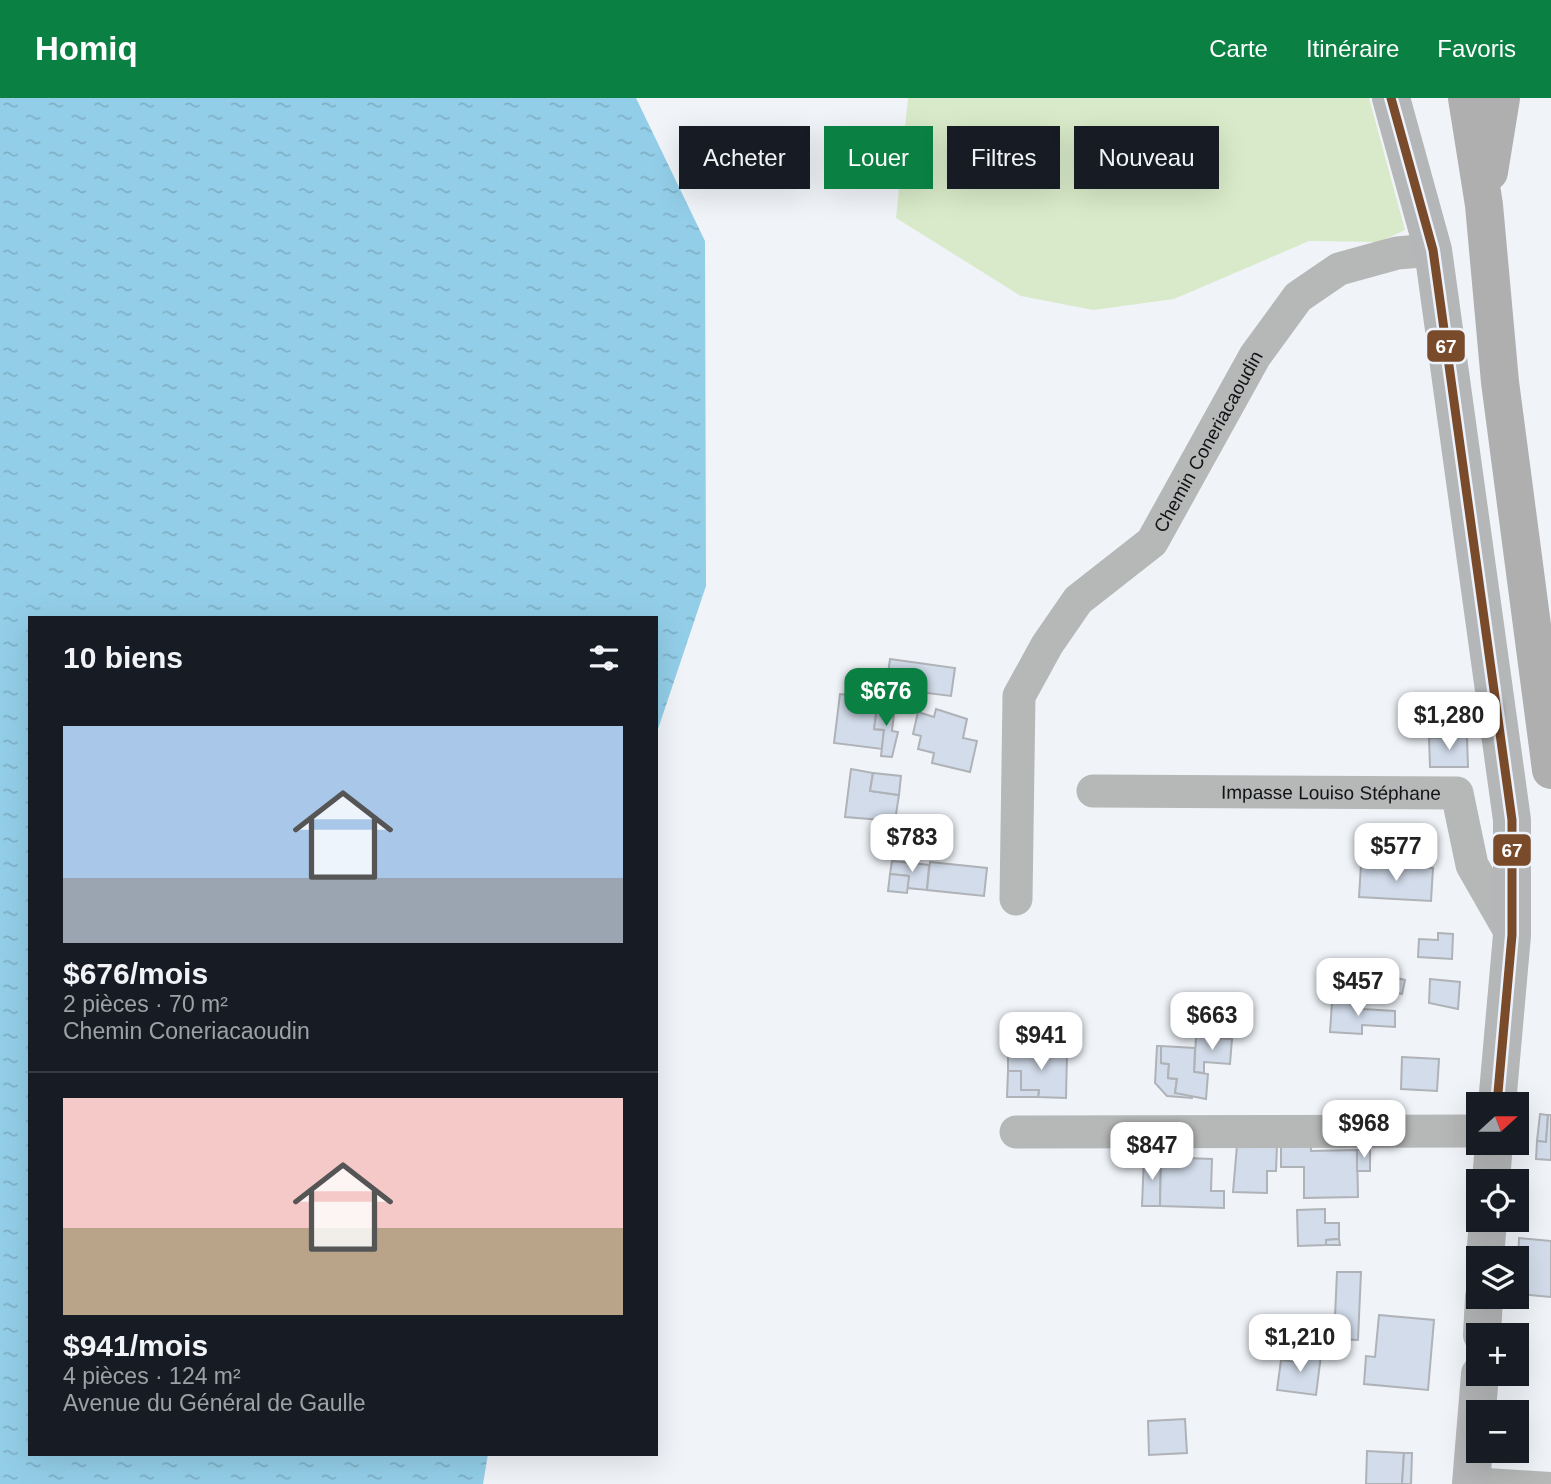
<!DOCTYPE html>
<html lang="fr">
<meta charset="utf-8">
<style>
:root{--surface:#171b24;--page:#20242c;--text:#f1f3f6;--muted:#9ea1a6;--line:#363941;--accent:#0b8043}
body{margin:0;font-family:Arial,sans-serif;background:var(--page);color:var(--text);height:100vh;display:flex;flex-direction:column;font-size:26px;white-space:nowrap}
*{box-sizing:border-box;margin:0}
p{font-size:23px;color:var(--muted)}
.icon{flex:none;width:38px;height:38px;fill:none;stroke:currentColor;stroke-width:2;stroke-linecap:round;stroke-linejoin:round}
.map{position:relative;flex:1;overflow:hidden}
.sheet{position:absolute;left:28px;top:518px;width:630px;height:840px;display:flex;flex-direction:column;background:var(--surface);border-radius:0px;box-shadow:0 7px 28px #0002}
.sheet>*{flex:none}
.banner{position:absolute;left:679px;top:28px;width:665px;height:63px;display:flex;gap:14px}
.needle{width:46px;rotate:69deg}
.controls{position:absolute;left:1466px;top:994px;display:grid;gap:14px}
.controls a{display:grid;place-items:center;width:63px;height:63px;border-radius:0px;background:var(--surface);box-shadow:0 7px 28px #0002;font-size:35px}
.price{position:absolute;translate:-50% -60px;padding:0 16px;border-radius:14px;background:#fff;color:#222;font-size:23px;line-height:46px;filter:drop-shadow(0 2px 4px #0008)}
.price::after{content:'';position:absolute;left:50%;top:42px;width:21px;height:16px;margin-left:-10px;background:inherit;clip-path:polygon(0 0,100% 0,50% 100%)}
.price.active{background:var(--accent);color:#fff}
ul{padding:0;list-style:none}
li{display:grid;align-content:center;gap:14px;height:371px;padding:0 35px}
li+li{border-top:2px solid var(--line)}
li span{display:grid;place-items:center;height:217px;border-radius:0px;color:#555}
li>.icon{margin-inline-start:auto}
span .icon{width:126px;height:126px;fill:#fffc;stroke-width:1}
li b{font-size:30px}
h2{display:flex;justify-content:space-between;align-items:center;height:84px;padding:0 35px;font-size:30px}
.chip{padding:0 24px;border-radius:0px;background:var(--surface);box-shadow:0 7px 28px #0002;font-size:24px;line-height:63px}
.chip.active{background:var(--accent);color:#fff}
header{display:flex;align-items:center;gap:42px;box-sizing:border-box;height:98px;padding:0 35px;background:var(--accent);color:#fff}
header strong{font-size:33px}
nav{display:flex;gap:38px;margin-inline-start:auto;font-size:24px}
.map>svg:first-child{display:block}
.park{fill:#d8eac9}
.water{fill:url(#water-ripples)}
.building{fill:#d2dcea;stroke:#afb2b6;stroke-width:2}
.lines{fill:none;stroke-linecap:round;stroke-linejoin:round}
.lane{stroke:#b6b7b7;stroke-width:16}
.street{stroke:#b6b7b7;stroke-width:33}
.secondary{stroke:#b4b6b7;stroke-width:38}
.primary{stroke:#afafb0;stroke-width:38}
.bus-1-casing{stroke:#ecf3fd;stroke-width:14}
.bus-1{stroke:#7a4b2a;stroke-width:9}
.labels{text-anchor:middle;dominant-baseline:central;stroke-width:7;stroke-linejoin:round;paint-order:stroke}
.street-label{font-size:19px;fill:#111417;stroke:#ecf3fd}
.line-badge{stroke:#ecf3fd;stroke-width:2.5}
.badge-label{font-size:19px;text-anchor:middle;font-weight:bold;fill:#fff}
</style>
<header>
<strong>Homiq</strong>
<nav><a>Carte</a><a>Itinéraire</a><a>Favoris</a></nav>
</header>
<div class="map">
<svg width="1551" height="1386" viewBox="0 0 1551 1386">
<defs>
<pattern id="water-ripples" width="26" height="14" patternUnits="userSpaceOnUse" patternTransform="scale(1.75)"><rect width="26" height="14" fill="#93cee8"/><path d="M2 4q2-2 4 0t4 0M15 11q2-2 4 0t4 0" fill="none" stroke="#7eb0c6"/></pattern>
</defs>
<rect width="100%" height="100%" fill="#f0f4f9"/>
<polygon class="park" points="908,0 1369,0 1405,132 1379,144 1309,143 1174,201 1093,212 1021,198 896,120"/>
<polygon class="water" points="0,0 636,0 705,143 706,488 656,637 656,520 30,520 30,1356 488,1356 483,1386 0,1386"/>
<g class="building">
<polygon points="890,561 955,570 951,598 886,590"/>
<polygon points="840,596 878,601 874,631 884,632 882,651 834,645"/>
<polygon points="878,605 895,607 892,633 898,634 892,659 881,658 884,632 874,631"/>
<polygon points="936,611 967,621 963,640 977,643 970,674 932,665 934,655 918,651 921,638 913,636 918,614 934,619"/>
<polygon points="1467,614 1467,639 1448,639 1447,615"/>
<polygon points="1467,639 1468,669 1430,669 1429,640"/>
<polygon points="851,671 873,675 870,693 899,697 895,723 845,719"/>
<polygon points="873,675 901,678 899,697 870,693"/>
<polygon points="1362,752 1426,756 1425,770 1361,766"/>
<polygon points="892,763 929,767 927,792 907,790 909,778 890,776"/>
<polygon points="930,764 987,770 984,798 927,792"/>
<polygon points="1361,766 1433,770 1431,803 1359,799"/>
<polygon points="890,776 909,778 907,795 888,793"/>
<polygon points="1438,835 1453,836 1452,861 1418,859 1419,841 1438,842"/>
<polygon points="1389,878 1405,882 1402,896 1386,892"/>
<polygon points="1430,881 1460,884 1458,911 1429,905"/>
<polygon points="1332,904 1364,906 1363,911 1395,913 1395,929 1362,927 1362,936 1330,934"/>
<polygon points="1196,939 1232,941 1230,966 1204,964 1204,975 1194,974"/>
<polygon points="1157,948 1161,948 1161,965 1169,966 1168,980 1177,981 1175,995 1192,995 1192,1000 1167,998 1155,985"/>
<polygon points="1161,948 1195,950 1194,974 1208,976 1206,1001 1175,995 1177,981 1168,980 1169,966 1161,965"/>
<polygon points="1008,954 1067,955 1066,1000 1038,999 1039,992 1021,992 1021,973 1008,973"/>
<polygon points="1402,959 1439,961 1437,993 1401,991"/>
<polygon points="1008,973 1021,973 1021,992 1039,992 1038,999 1007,999"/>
<polygon points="1540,1016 1548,1017 1546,1044 1537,1043"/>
<polygon points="1548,1017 1551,1017 1551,1062 1536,1061 1537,1043 1546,1044"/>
<polygon points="1310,1040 1311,1053 1357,1052 1358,1099 1304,1100 1304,1069 1281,1069 1281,1041"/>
<polygon points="1237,1047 1277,1047 1276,1073 1267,1073 1267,1095 1233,1094"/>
<rect x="1357" y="1052" width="13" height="21"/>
<polygon points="1144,1059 1161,1059 1160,1108 1142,1108"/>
<polygon points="1161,1059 1212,1061 1211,1093 1224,1093 1224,1110 1160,1108"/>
<polygon points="1325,1111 1325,1125 1339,1125 1339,1141 1326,1142 1326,1147 1298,1148 1297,1112"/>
<polygon points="1519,1140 1551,1143 1551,1199 1517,1196"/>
<polygon points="1339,1141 1340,1147 1326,1147 1326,1142"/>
<polygon points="1337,1174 1361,1174 1358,1242 1334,1241"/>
<polygon points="1379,1217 1434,1222 1428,1292 1364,1286 1366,1258 1375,1259"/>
<polygon points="1298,1254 1321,1257 1316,1297 1277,1292 1281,1262 1296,1264"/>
<polygon points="1185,1321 1187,1355 1149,1357 1148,1323"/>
<polygon points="1367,1353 1404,1355 1402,1386 1366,1386"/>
<polygon points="1404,1355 1412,1355 1411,1386 1402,1386"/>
</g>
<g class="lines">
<polyline class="lane" points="1472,1377 1551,1382"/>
<g class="street">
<path id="s1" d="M1093,693L1457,695L1472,767L1512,837"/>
<path id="s2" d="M1016,801L1019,598L1047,547L1078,502L1152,444L1255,258L1298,199L1339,171L1397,155L1433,152"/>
<polyline points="1016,1034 1479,1033"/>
</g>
<g class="secondary">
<polyline points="1391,0 1433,152 1512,722 1512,837 1497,1006"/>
<polyline points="1491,1083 1494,1045"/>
<polyline points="1485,1160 1488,1122"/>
<polyline points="1482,1237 1484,1199"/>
<polyline points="1471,1386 1480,1276"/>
</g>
<g class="primary">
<polyline points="1467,0 1484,107 1500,284 1551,672"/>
<polyline points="1489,74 1501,0"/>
</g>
<defs>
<polyline id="bus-1" points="1391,0 1433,152 1512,722 1512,837 1497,1006"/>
</defs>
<use href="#bus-1" class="bus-1-casing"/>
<use href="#bus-1" class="bus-1"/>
</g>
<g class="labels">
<g class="street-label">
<text stroke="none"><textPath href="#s2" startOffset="525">Chemin Coneriacaoudin</textPath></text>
<text stroke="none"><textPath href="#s1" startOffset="238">Impasse Louiso Stéphane</textPath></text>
</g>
</g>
<g class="line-badge">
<rect x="1426" y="231" width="40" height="34" rx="7" fill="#7a4b2a"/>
<rect x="1492" y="735" width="40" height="34" rx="7" fill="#7a4b2a"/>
</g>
<g class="badge-label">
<text x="1446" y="255">67</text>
<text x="1512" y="759">67</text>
</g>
</svg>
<div class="controls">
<a><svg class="needle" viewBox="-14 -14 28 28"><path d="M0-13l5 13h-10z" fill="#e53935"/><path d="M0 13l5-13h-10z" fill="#9ea1a6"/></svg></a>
<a><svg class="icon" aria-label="locate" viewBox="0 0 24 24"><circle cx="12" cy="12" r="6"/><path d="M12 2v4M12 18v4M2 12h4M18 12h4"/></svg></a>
<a><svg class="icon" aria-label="layers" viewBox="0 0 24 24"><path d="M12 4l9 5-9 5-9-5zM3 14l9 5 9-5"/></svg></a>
<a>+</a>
<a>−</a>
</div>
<b class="price active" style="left:886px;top:630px">$676</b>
<b class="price" style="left:1449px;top:654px">$1,280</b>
<b class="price" style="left:912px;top:776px">$783</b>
<b class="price" style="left:1396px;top:785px">$577</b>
<b class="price" style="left:1358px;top:920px">$457</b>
<b class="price" style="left:1212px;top:954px">$663</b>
<b class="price" style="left:1041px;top:974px">$941</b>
<b class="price" style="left:1364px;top:1062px">$968</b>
<b class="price" style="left:1152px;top:1084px">$847</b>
<b class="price" style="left:1300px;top:1276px">$1,210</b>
<div class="banner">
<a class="chip">Acheter</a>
<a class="chip active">Louer</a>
<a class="chip">Filtres</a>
<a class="chip">Nouveau</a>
</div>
<section class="sheet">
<h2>10 biens<svg class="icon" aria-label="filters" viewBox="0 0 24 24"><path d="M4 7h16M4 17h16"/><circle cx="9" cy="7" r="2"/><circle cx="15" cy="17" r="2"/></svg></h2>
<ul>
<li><span style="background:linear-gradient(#a9c7e8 70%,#9aa5b1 0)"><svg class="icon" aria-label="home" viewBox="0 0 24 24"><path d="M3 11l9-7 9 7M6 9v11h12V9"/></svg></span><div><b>$676/mois</b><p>2 pièces · 70 m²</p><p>Chemin Coneriacaoudin</p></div></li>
<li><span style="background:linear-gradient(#f6c9c9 60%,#b9a48a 0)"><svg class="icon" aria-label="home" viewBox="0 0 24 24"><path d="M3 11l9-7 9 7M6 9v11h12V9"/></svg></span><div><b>$941/mois</b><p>4 pièces · 124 m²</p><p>Avenue du Général de Gaulle</p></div></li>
</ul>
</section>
</div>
